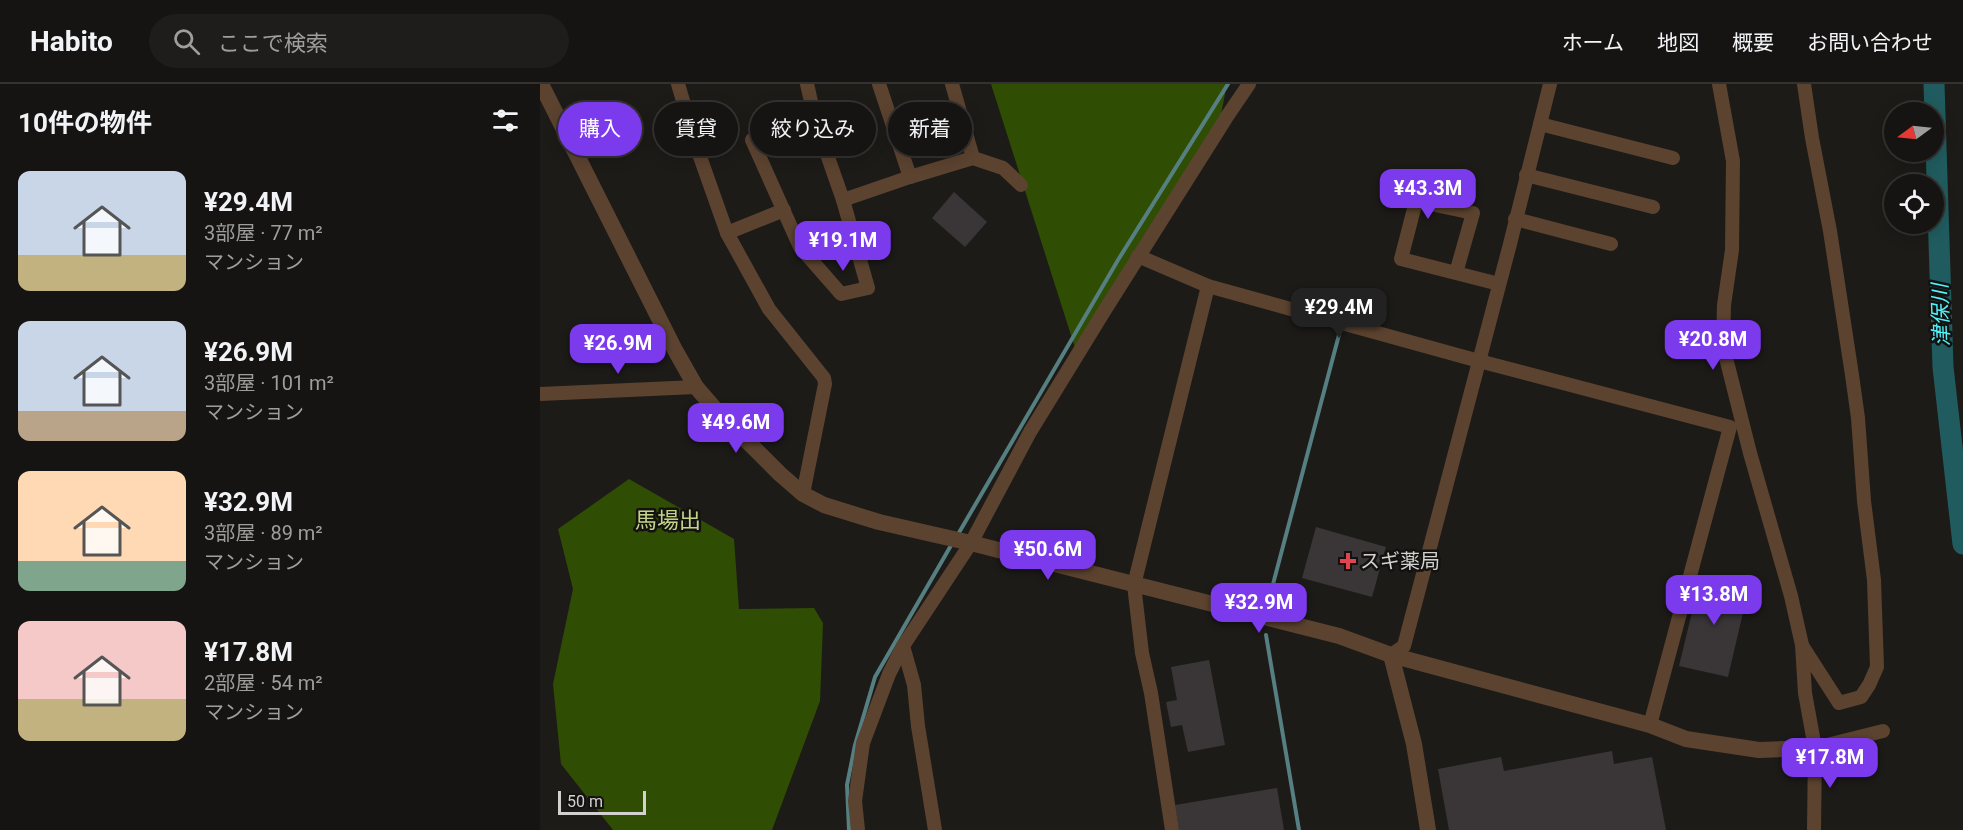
<!DOCTYPE html>
<html lang="ja">
<meta charset="utf-8">
<style>
:root{--surface:#161412;--page:#1f1d1b;--text:#f1f3f6;--muted:#9e9e9f;--line:#353332;--accent:#7c3aed}
body{margin:0;font-family:Roboto,"Noto Sans JP",sans-serif;background:var(--page);color:var(--text);height:100vh;display:flex;flex-direction:column;font-size:22px;white-space:nowrap}
*{box-sizing:border-box;margin:0}
p{font-size:20px;color:var(--muted)}
.icon{flex:none;width:33px;height:33px;fill:none;stroke:currentColor;stroke-width:2;stroke-linecap:round;stroke-linejoin:round}
.map{position:relative;flex:1;overflow:hidden}
.side{display:flex;flex-direction:column;background:var(--surface);width:540px}
.side>*{flex:none}
.top-card{position:absolute;left:18px;top:18px;width:570px;height:54px;display:flex;gap:12px}
.needle{width:39px;rotate:255deg}
.buttons{position:absolute;left:1344px;top:18px;display:grid;gap:12px}
.buttons a{display:grid;place-items:center;width:60px;height:60px;border-radius:50%;background:var(--surface);box-shadow:0 3px 15px #0003,0 0 0 2px var(--line);font-size:30px}
.scale{position:absolute;left:18px;bottom:15px;width:88px;box-sizing:border-box;padding-left:6px;border:3px solid #d2d1cf;border-top:0;font-size:16px;line-height:21px;white-space:nowrap;color:#d2d1cf;-webkit-text-stroke:4px #141210;paint-order:stroke}
.price{position:absolute;translate:-50% -51px;padding:0 14px;border-radius:12px;background:var(--accent);color:#fff;font-size:20px;line-height:39px;filter:drop-shadow(0 2px 3px #0008)}
.price::after{content:'';position:absolute;left:50%;top:36px;width:18px;height:14px;margin-left:-9px;background:inherit;clip-path:polygon(0 0,100% 0,50% 100%)}
.price.current{background:#222;color:#fff}
ul{padding:0;list-style:none}
li{display:flex;align-items:center;gap:18px;height:150px;padding:0 18px}
li span{display:grid;place-items:center;flex:none;width:168px;height:120px;border-radius:12px;color:#555}
li>.icon{margin-inline-start:auto}
span .icon{width:72px;height:72px;fill:#fffc;stroke-width:1}
li b{font-size:26px}
h2{display:flex;justify-content:space-between;align-items:center;height:72px;padding:0 18px;font-size:26px}
.pill{padding:0 21px;border-radius:27px;background:var(--surface);box-shadow:0 3px 15px #0003,0 0 0 2px var(--line);font-size:21px;line-height:54px}
.pill.current{background:var(--accent);color:#fff}
header{display:flex;align-items:center;gap:36px;box-sizing:border-box;height:84px;padding:0 30px;background:var(--surface);border-bottom:2px solid var(--line)}
header strong{font-size:28px}
nav{display:flex;gap:33px;margin-inline-start:auto;font-size:21px}
.search{width:420px;height:54px;background:var(--page);display:flex;align-items:center;gap:15px;box-sizing:border-box;padding:0 21px;border-radius:33px;color:var(--muted);font-size:22px}
main{display:flex;flex:1;min-height:0}
.map>svg:first-child{display:block}
.green{fill:#304d04}
.lines{fill:none;stroke-linecap:round;stroke-linejoin:round}
.stream{stroke:#557f81;stroke-width:4}
.river{stroke:#205c5f;stroke-width:21}
.building{fill:#3a3638}
.minor{stroke:#5c4330;stroke-width:14}
.tertiary{stroke:#5c4330;stroke-width:16}
.health-dot{fill:#e0444e;stroke:#141210;stroke-width:2}
.labels{text-anchor:middle;dominant-baseline:central;stroke-width:5;stroke-linejoin:round;paint-order:stroke}
.poi-label{font-size:20px;fill:#d2d1cf;stroke:#141210;text-anchor:start}
.water-label{font-size:21px;font-style:italic;fill:#50f3fb;stroke:#141210}
.quarter-label{font-size:22px;fill:#c3d488;stroke:#141210}
</style>
<header>
<strong>Habito</strong>
<div class="search"><svg class="icon" aria-label="search" viewBox="0 0 24 24"><circle cx="10" cy="10" r="6"/><path d="M15 15l6 6"/></svg>ここで検索</div>
<nav><a>ホーム</a><a>地図</a><a>概要</a><a>お問い合わせ</a></nav>
</header>
<main>
<section class="side">
<h2>10件の物件<svg class="icon" aria-label="filters" viewBox="0 0 24 24"><path d="M4 7h16M4 17h16"/><circle cx="9" cy="7" r="2"/><circle cx="15" cy="17" r="2"/></svg></h2>
<ul>
<li><span style="background:linear-gradient(#c9d6e8 70%,#c2b280 0)"><svg class="icon" aria-label="home" viewBox="0 0 24 24"><path d="M3 11l9-7 9 7M6 9v11h12V9"/></svg></span><div><b>¥29.4M</b><p>3部屋 · 77 m²</p><p>マンション</p></div></li>
<li><span style="background:linear-gradient(#c9d6e8 75%,#b9a48a 0)"><svg class="icon" aria-label="home" viewBox="0 0 24 24"><path d="M3 11l9-7 9 7M6 9v11h12V9"/></svg></span><div><b>¥26.9M</b><p>3部屋 · 101 m²</p><p>マンション</p></div></li>
<li><span style="background:linear-gradient(#ffd9b3 75%,#7fa58c 0)"><svg class="icon" aria-label="home" viewBox="0 0 24 24"><path d="M3 11l9-7 9 7M6 9v11h12V9"/></svg></span><div><b>¥32.9M</b><p>3部屋 · 89 m²</p><p>マンション</p></div></li>
<li><span style="background:linear-gradient(#f6c9c9 65%,#c2b280 0)"><svg class="icon" aria-label="home" viewBox="0 0 24 24"><path d="M3 11l9-7 9 7M6 9v11h12V9"/></svg></span><div><b>¥17.8M</b><p>2部屋 · 54 m²</p><p>マンション</p></div></li>
</ul>
</section>
<div class="map">
<svg width="1423" height="746" viewBox="0 0 1423 746">
<rect width="100%" height="100%" fill="#1d1b18"/>
<g class="green">
<polygon points="451,0 687,0 678,46 537,270"/>
<polygon points="89,395 194,455 199,525 274,524 283,539 280,617 232,746 73,746 21,680 13,600 33,505 18,445"/>
</g>
<g class="lines">
<g class="stream">
<polyline points="417,452 578,176 688,0"/>
<polyline points="728,519 800,247"/>
<polyline points="726,551 759,746"/>
<polyline points="309,746 307,701 315,661 335,593 413,458"/>
</g>
<polyline class="river" points="1394,0 1403,283 1423,460"/>
</g>
<g class="building">
<polygon points="414,108 447,138 425,163 392,134"/>
<polygon points="776,443 846,463 832,513 762,494"/>
<polygon points="1161,491 1209,503 1188,593 1139,582"/>
<polygon points="669,576 685,661 648,668 642,641 631,643 626,618 637,616 631,583"/>
<polygon points="1072,667 1074,680 1112,673 1126,746 909,746 898,685 961,673 964,687"/>
<polygon points="737,704 744,746 639,746 635,721"/>
</g>
<g class="lines">
<g class="minor">
<polyline points="138,0 158,67 187,149 229,225 284,294 285,300 263,410"/>
<polyline points="267,0 276,39 303,116 328,204 301,210 260,163 212,56 276,39"/>
<polyline points="339,0 370,93"/>
<polyline points="412,0 433,74"/>
<polyline points="1179,0 1193,77 1192,166 1184,221 1183,262 1210,369 1251,512 1262,561 1265,609 1275,664 1274,746"/>
<polyline points="1000,40 1133,74"/>
<polyline points="986,91 1113,123"/>
<polyline points="303,116 370,93 433,74 463,84 481,101"/>
<polyline points="975,135 1071,160"/>
<polyline points="187,149 244,126"/>
<polyline points="598,172 668,202 939,277 1190,343 1110,641"/>
<polyline points="916,189 933,129 876,117 861,175 959,200"/>
<polyline points="0,310 156,303"/>
<polyline points="363,562 374,601 378,642 395,746"/>
<polyline points="1263,563 1299,619 1321,613 1329,601 1337,583 1334,496 1324,417 1318,334 1312,291 1290,147 1272,54 1264,0"/>
<polyline points="851,571 864,562 970,160 1010,0"/>
<polyline points="1275,664 1343,647"/>
<polyline points="318,746 315,717 323,659 349,590 363,562 431,459 490,348 563,229 688,31 709,0"/>
<polyline points="632,746 611,609 602,569 594,501 668,202"/>
</g>
<g class="tertiary">
<polyline points="1,0 135,266 156,303 176,326 240,390 263,410 284,421 339,438 431,459 799,552 851,571 1110,641 1146,655 1219,666 1275,664"/>
<polyline points="851,571 874,660 888,746"/>
</g>
</g>
<path class="health-dot" d="M805 468h6v6h6v6h-6v6h-6v-6h-6v-6h6z"/>
<g class="labels">
<g class="poi-label">
<text x="820" y="477">スギ薬局</text>
</g>
<g class="water-label">
<text transform="translate(1401 231) rotate(-92)">津保川</text>
</g>
<g class="quarter-label">
<text x="128" y="436">馬場出</text>
</g>
</g>
</svg>
<div class="buttons">
<a><svg class="needle" viewBox="-14 -14 28 28"><path d="M0-13l5 13h-10z" fill="#e53935"/><path d="M0 13l5-13h-10z" fill="#9e9e9f"/></svg></a>
<a><svg class="icon" aria-label="locate" viewBox="0 0 24 24"><circle cx="12" cy="12" r="6"/><path d="M12 2v4M12 18v4M2 12h4M18 12h4"/></svg></a>
</div>
<div class="scale">50 m</div>
<b class="price" style="left:888px;top:136px">¥43.3M</b>
<b class="price" style="left:303px;top:188px">¥19.1M</b>
<b class="price current" style="left:799px;top:255px">¥29.4M</b>
<b class="price" style="left:1173px;top:287px">¥20.8M</b>
<b class="price" style="left:78px;top:291px">¥26.9M</b>
<b class="price" style="left:196px;top:370px">¥49.6M</b>
<b class="price" style="left:508px;top:497px">¥50.6M</b>
<b class="price" style="left:1174px;top:542px">¥13.8M</b>
<b class="price" style="left:719px;top:550px">¥32.9M</b>
<b class="price" style="left:1290px;top:705px">¥17.8M</b>
<div class="top-card">
<a class="pill current">購入</a>
<a class="pill">賃貸</a>
<a class="pill">絞り込み</a>
<a class="pill">新着</a>
</div>
</div>
</main>
